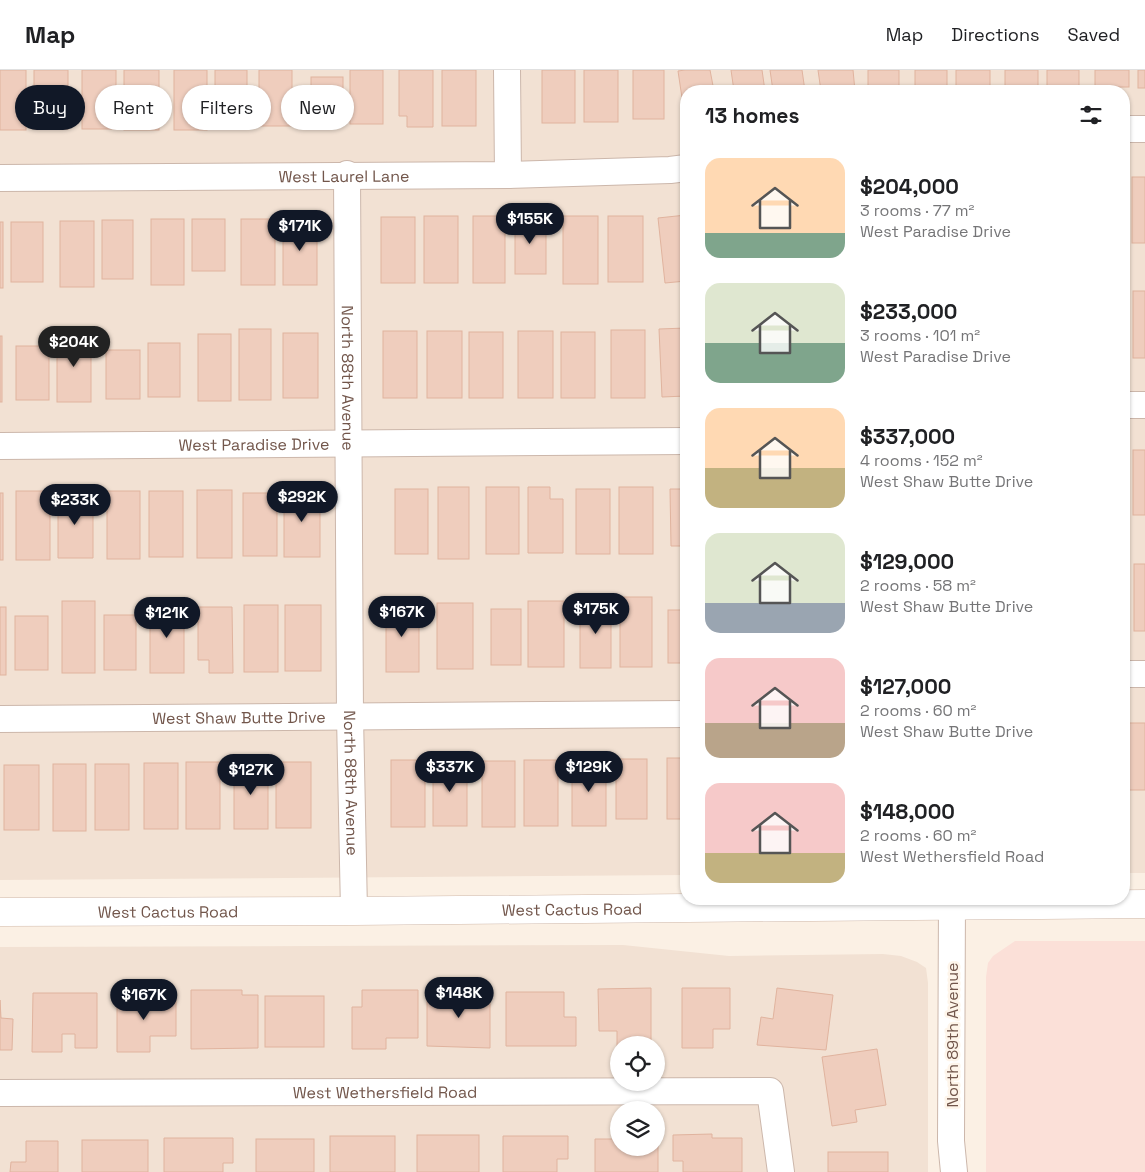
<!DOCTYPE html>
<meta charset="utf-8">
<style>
:root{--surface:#fff;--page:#f2f2f2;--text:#202124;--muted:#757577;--line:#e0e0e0;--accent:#111827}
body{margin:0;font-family:"Space Grotesk",sans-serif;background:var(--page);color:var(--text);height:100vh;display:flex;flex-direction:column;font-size:19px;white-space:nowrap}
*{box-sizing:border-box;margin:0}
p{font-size:16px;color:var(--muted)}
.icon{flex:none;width:28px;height:28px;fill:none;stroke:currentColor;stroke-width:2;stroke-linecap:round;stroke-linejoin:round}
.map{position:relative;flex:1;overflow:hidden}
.sheet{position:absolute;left:680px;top:15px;width:450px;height:820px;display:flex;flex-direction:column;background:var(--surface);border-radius:20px;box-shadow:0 1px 4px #0004}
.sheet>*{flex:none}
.hud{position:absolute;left:15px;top:15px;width:475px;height:45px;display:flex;gap:10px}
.controls{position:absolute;left:610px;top:966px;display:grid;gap:10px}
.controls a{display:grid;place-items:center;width:55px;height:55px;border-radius:50%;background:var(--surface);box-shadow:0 1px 4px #0004;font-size:25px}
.price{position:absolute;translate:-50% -42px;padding:0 11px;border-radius:18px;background:var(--accent);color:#fff;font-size:16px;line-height:32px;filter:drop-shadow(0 1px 2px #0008)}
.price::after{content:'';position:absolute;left:50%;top:30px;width:15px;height:11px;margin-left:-8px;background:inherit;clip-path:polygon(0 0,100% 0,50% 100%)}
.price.selected{background:#222;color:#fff}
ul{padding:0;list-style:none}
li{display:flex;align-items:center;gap:15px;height:125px;padding:0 25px}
li span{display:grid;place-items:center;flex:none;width:140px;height:100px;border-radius:15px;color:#555}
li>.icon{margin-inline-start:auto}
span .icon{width:60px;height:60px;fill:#fffc;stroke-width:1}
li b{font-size:21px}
h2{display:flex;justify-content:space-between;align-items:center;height:60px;padding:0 25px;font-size:21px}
.chip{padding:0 18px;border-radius:22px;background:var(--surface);box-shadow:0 1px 4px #0004;font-size:18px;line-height:45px}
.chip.selected{background:var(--accent);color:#fff}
header{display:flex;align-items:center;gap:30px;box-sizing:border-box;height:70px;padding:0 25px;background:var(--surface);border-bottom:1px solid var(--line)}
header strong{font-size:24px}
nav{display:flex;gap:28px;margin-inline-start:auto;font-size:18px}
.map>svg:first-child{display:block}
.residential{fill:#f2e1d3;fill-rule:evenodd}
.commercial{fill:#fbe0d8}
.building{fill:#efcdbd;stroke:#e0b39e}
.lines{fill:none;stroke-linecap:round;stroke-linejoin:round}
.minor-casing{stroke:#ccb7ab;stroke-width:28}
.secondary-casing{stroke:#d0b9ab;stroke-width:29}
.minor{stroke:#fff;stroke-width:26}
.secondary{stroke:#fff;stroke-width:28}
.labels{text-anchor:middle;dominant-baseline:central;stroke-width:5;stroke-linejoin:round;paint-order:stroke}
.street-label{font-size:16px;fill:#72564b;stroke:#fef5ea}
</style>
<header>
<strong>Map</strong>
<nav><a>Map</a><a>Directions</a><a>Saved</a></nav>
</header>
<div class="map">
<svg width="1145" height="1102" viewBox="0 0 1145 1102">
<rect width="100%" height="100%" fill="#fbf0e4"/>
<g class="residential">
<polygon points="0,0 1145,0 1145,803 1124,803 1124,21 686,21 686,805 0,810"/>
<path d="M623,875L729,886L883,884L901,886L917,892L926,898L928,913V1102H0V877ZM619,975H656V1012H619ZM619,1040H656V1078H619Z"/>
</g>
<polygon class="commercial" points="1015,871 1145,871 1145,1102 986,1102 986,907 988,893 993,886"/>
<g class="building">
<rect x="0" y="0" width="26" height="60"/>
<rect x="34" y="0" width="34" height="59"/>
<rect x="82" y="0" width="34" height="59"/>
<rect x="124" y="0" width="35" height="60"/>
<rect x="174" y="0" width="33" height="60"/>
<rect x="215" y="0" width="32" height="59"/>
<rect x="259" y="0" width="33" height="56"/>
<rect x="350" y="0" width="33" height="54"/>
<polygon points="399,0 433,0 433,57 407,57 407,46 399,46"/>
<rect x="442" y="0" width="34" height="56"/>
<rect x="542" y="0" width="33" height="53"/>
<rect x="584" y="0" width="34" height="52"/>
<rect x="633" y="0" width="31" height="49"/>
<polygon points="685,0 710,0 714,21 686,21 685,48 678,1"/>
<polygon points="731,0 762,0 765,21 734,21"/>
<polygon points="770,0 802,0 805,21 773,21"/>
<polygon points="818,0 853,0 855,21 821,21"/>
<rect x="868" y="0" width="31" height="16"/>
<rect x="915" y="0" width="32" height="19"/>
<rect x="956" y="0" width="34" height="20"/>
<rect x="1005" y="0" width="33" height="19"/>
<rect x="1047" y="0" width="32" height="18"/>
<rect x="1095" y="0" width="34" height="17"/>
<rect x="1138" y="0" width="7" height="18"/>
<rect x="311" y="7" width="32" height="49"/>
<rect x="1132" y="107" width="13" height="66"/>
<polygon points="686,145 686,211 665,213 658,148"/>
<rect x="424" y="146" width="34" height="67"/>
<rect x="473" y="146" width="32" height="67"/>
<rect x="563" y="146" width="35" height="68"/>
<rect x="608" y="146" width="35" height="66"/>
<rect x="381" y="147" width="34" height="66"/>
<rect x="515" y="147" width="31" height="57"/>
<rect x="283" y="148" width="34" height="67"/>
<rect x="151" y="149" width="33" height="66"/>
<rect x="192" y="149" width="33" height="52"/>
<rect x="241" y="149" width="34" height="66"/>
<rect x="102" y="150" width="31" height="59"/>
<rect x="60" y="151" width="34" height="66"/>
<rect x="0" y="152" width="3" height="66"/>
<rect x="11" y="152" width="32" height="60"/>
<rect x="1133" y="221" width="12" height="67"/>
<polygon points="686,258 686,326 662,327 659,259"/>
<rect x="239" y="259" width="32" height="71"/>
<rect x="611" y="260" width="34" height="68"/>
<rect x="383" y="261" width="34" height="67"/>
<rect x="427" y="261" width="35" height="67"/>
<rect x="518" y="261" width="35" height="67"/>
<rect x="469" y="262" width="34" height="66"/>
<rect x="561" y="262" width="34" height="66"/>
<rect x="283" y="263" width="35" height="65"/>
<rect x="57" y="264" width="34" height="68"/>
<rect x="198" y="264" width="33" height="67"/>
<rect x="0" y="266" width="2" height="66"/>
<rect x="148" y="273" width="32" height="54"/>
<rect x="16" y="276" width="33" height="54"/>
<rect x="106" y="280" width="34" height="49"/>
<rect x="1133" y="380" width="12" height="65"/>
<rect x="438" y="417" width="31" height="72"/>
<rect x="486" y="417" width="33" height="67"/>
<polygon points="528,417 550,417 550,429 563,429 563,483 528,483"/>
<rect x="619" y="417" width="34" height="67"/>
<rect x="284" y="419" width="36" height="68"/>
<rect x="395" y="419" width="33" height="65"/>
<rect x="576" y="419" width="34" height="65"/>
<polygon points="670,419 686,419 686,476 671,476"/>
<rect x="197" y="420" width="35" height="68"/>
<rect x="16" y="421" width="34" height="69"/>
<rect x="107" y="421" width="33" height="68"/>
<rect x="149" y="421" width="34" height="66"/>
<rect x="0" y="423" width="3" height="67"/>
<polygon points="58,423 87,423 87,435 93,435 93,488 58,488"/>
<rect x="243" y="423" width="34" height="63"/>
<rect x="1134" y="494" width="11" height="67"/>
<rect x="1124" y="495" width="1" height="66"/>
<rect x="620" y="527" width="32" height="70"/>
<rect x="62" y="531" width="33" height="72"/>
<rect x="528" y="531" width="36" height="66"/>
<rect x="580" y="532" width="31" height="66"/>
<rect x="437" y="533" width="36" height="66"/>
<rect x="150" y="535" width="34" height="68"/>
<rect x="244" y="535" width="34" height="67"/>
<rect x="285" y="535" width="36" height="66"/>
<rect x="386" y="535" width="33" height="67"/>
<rect x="0" y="537" width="6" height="68"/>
<polygon points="198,537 232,537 233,603 209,603 209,590 198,590"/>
<rect x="491" y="539" width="30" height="56"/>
<rect x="668" y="540" width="18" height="53"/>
<rect x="104" y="545" width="32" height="55"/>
<rect x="15" y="546" width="33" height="54"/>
<rect x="1125" y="653" width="20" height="67"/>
<rect x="667" y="688" width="19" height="61"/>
<rect x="616" y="689" width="31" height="60"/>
<rect x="391" y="690" width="34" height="67"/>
<rect x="433" y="690" width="34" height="66"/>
<rect x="524" y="690" width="34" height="66"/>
<rect x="572" y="690" width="34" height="66"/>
<rect x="482" y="691" width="33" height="66"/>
<rect x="186" y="692" width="34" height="67"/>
<rect x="234" y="692" width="34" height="67"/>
<rect x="276" y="692" width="35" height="66"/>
<rect x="144" y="693" width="34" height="66"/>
<rect x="53" y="694" width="33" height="67"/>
<rect x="95" y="694" width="34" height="66"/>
<rect x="4" y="695" width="35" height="65"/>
<polygon points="651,918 651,975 619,975 617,978 617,961 599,961 598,919"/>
<polygon points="682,918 730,918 730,959 713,959 713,978 682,978"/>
<polygon points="777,918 833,925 826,980 757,975 761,947 773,949"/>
<polygon points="191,920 242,920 242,925 258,925 258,978 191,979"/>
<polygon points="362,920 418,920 418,968 386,968 386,979 352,979 352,937 362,937"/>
<polygon points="427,920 490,920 490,978 427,976"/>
<polygon points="506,922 564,922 564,947 576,947 576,976 506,976"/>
<polygon points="33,923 97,923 97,978 75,978 75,964 62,964 62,982 32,982"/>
<polygon points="117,926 176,926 176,966 150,966 150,982 117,982"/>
<rect x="265" y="926" width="59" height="51"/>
<polygon points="0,930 1,948 13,949 12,980 0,980"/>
<polygon points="877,979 886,1035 855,1040 857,1052 832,1056 822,987"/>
<polygon points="712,1064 712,1068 742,1068 742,1102 683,1102 683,1091 673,1091 673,1065"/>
<rect x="417" y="1065" width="62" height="37"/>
<rect x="330" y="1066" width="65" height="36"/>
<polygon points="503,1066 568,1066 568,1089 557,1089 557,1102 503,1102"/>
<polygon points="164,1068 233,1068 233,1093 223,1093 223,1102 164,1102"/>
<rect x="256" y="1069" width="58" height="33"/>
<polygon points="595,1069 619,1069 619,1078 656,1078 658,1069 658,1102 595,1102"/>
<rect x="82" y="1070" width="66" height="32"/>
<polygon points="26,1071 58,1071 58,1102 10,1102 11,1092 26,1092"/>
<rect x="828" y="1082" width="60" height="20"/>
</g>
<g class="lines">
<defs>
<g id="minor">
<polyline points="507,0 508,105"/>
<polyline points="1124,59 1145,59"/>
<path id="s1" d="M347,104L350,646L354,841"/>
<path id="s2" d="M0,108L508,105L670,100L686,98"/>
<polyline points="1124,335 1145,335"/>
<path id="s3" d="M0,376L686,371"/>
<polyline points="1124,604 1145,604"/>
<path id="s4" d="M0,649L686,644"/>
<polyline points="952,829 951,1071 954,1102"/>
<path id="s5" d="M0,1023L770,1021L781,1102"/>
</g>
<g id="secondary">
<path id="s6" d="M0,842L354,841L1145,834"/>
</g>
</defs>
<use href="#minor" class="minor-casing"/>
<use href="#secondary" class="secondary-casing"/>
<use href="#minor" class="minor"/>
<use href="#secondary" class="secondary"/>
</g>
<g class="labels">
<g class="street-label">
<text stroke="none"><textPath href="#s2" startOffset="344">West Laurel Lane</textPath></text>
<text stroke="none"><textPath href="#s1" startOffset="204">North 88th Avenue</textPath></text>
<text stroke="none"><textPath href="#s3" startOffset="254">West Paradise Drive</textPath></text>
<text stroke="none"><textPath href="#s4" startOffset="239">West Shaw Butte Drive</textPath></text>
<text stroke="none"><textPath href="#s1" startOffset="609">North 88th Avenue</textPath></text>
<text stroke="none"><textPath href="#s6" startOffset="572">West Cactus Road</textPath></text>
<text stroke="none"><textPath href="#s6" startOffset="168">West Cactus Road</textPath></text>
<text transform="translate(952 965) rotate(-90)">North 89th Avenue</text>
<text stroke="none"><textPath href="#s5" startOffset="385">West Wethersfield Road</textPath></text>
</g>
</g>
</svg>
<div class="controls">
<a><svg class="icon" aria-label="locate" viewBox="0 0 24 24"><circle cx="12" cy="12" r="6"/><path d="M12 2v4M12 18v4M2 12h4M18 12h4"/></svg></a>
<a><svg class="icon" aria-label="layers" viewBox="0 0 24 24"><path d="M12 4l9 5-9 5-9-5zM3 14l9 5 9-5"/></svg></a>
</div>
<b class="price" style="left:530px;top:175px">$155K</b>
<b class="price" style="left:300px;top:182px">$171K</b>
<b class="price selected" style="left:74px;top:298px">$204K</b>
<b class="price" style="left:302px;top:453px">$292K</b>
<b class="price" style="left:75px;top:456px">$233K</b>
<b class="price" style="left:596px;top:565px">$175K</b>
<b class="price" style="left:402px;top:568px">$167K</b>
<b class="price" style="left:167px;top:569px">$121K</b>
<b class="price" style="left:450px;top:723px">$337K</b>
<b class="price" style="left:589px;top:723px">$129K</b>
<b class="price" style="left:251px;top:726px">$127K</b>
<b class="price" style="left:459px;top:949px">$148K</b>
<b class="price" style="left:144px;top:951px">$167K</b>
<div class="hud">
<a class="chip selected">Buy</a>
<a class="chip">Rent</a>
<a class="chip">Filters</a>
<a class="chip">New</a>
</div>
<section class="sheet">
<h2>13 homes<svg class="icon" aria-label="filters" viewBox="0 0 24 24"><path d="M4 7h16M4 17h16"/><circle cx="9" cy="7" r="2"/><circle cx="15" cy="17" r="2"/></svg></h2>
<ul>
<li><span style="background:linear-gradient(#ffd9b3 75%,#7fa58c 0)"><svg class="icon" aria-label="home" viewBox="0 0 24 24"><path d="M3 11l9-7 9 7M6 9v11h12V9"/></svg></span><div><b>$204,000</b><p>3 rooms · 77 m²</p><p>West Paradise Drive</p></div></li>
<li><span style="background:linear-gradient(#dfe7d0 60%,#7fa58c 0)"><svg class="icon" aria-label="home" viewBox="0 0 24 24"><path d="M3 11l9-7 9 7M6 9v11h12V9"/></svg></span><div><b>$233,000</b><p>3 rooms · 101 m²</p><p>West Paradise Drive</p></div></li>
<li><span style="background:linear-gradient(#ffd9b3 60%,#c2b280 0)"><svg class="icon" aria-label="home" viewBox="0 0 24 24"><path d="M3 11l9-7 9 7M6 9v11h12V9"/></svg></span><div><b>$337,000</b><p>4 rooms · 152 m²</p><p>West Shaw Butte Drive</p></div></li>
<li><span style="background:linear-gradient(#dfe7d0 70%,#9aa5b1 0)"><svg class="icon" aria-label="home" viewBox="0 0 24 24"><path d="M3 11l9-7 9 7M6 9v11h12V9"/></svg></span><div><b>$129,000</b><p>2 rooms · 58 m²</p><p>West Shaw Butte Drive</p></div></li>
<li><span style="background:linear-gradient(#f6c9c9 65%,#b9a48a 0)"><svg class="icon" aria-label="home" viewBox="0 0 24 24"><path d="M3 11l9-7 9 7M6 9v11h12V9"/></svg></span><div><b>$127,000</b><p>2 rooms · 60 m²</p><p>West Shaw Butte Drive</p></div></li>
<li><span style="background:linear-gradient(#f6c9c9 70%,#c2b280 0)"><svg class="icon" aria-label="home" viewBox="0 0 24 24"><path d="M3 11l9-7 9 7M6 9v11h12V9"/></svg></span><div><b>$148,000</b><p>2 rooms · 60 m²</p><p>West Wethersfield Road</p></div></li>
</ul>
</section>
</div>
